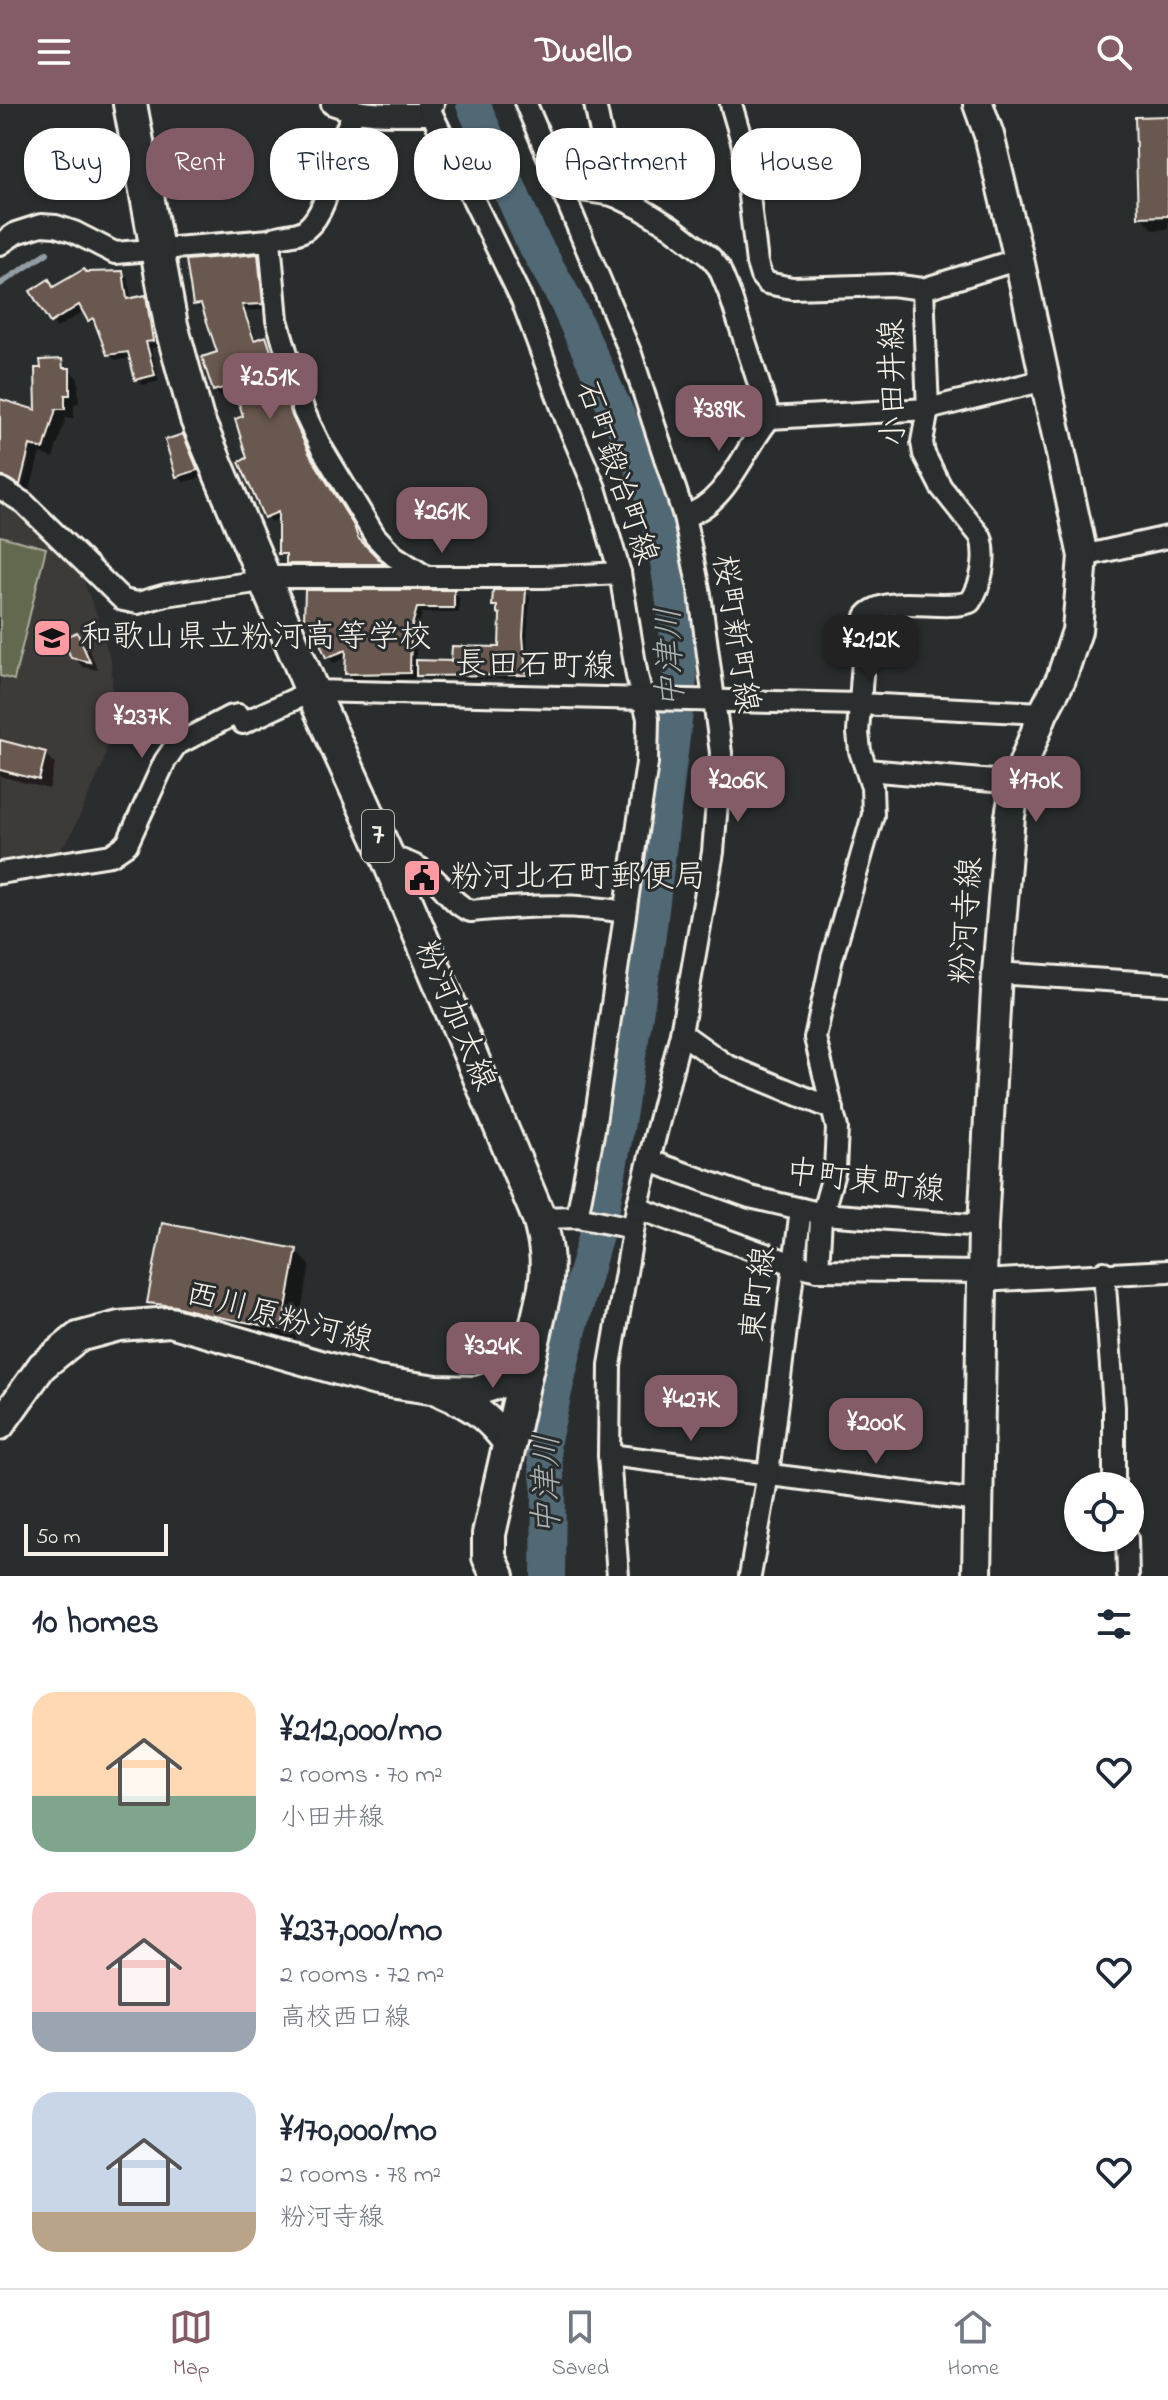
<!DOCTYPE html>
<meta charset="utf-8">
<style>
:root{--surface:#fff;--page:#f6f6f7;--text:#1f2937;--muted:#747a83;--line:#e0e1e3;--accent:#845c67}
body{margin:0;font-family:"Indie Flower","Klee One",sans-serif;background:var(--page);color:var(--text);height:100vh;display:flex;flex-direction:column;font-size:30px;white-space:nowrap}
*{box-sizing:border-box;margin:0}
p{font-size:26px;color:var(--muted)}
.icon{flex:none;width:44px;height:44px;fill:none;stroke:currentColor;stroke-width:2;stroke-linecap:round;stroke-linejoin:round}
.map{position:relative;height:1472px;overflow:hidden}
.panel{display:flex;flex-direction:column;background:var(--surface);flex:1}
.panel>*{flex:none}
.hud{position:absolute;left:24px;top:24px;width:1120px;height:72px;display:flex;gap:16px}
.tools{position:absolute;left:1064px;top:1368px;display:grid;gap:16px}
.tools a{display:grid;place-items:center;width:80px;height:80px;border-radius:50%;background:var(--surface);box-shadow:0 2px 6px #0004;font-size:40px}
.scale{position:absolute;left:24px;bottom:20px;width:144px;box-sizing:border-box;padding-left:8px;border:4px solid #f4f1e8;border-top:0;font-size:22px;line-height:28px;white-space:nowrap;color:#f4f1e8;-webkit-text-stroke:6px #2a2d2e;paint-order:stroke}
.price{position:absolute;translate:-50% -68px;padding:0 18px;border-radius:16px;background:var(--accent);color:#fff;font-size:26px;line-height:52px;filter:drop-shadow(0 2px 4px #0008)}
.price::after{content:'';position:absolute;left:50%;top:48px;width:24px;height:18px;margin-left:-12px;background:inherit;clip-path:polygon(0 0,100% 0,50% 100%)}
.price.on{background:#222;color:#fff}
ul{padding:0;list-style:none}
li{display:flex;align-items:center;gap:24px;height:200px;padding:0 32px}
li span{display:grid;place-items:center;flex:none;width:224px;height:160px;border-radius:24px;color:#555}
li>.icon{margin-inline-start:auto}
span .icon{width:96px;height:96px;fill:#fffc;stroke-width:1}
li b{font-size:34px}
h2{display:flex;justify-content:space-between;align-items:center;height:96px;padding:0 32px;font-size:34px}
.pill{padding:0 28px;border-radius:32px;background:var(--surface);box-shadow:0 2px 6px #0004;font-size:28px;line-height:72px}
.pill.on{background:var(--accent);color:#fff}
header{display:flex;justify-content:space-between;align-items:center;height:104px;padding:0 32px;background:var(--accent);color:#fff;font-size:36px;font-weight:700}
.tab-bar{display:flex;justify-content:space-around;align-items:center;height:112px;border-top:2px solid var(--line);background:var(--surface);font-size:22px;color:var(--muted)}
.tab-bar a{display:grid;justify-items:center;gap:4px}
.tab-bar .on{color:var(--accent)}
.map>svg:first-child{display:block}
.built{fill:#3d3a38}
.green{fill:#63694f;stroke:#acad9c;stroke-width:2}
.shadow{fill:#0007}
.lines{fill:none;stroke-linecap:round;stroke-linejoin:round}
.stream{stroke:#929ea3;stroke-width:6}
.river{stroke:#516775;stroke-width:34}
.building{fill:#695950;stroke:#f4f1e8;stroke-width:2}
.minor-casing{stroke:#f4f1e8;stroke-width:26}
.secondary-casing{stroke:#f4f1e8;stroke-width:34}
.primary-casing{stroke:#f4f1e8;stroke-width:38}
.minor{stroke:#2a2d2e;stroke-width:20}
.secondary{stroke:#2a2d2e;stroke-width:28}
.primary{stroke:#2a2d2e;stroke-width:32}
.labels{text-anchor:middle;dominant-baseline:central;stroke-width:6;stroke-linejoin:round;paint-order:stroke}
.shield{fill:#2a2d2e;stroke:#b7b6b0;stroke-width:2}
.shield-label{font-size:30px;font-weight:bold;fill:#f4f1e8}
.street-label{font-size:32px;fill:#f4f1e8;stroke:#2a2d2e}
.poi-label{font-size:32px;fill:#f4f1e8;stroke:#2a2d2e;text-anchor:start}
.water-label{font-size:34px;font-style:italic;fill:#abb3b4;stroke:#2a2d2e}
</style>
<header><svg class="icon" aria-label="menu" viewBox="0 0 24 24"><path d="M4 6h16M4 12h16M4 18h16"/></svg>Dwello<svg class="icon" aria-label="search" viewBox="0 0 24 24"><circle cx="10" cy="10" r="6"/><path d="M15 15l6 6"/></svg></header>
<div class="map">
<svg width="1168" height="1472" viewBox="0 0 1168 1472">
<rect width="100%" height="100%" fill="#2a2d2e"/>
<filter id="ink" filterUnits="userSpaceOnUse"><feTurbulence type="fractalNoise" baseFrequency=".0125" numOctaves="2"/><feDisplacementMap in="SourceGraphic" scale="16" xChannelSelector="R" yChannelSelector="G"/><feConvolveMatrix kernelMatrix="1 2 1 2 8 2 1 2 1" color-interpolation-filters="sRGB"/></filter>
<g filter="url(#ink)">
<polygon class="built" points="0,338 33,348 18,399 77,460 97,511 111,557 114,612 103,660 70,733 52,755 0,761"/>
<polygon class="green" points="0,432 46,444 14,576 0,572"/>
<g class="shadow">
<polygon points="1168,14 1168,125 1154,126 1140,112"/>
<polygon points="257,152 263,158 267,205 246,207 257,237 265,234 271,240 297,320 315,357 359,430 363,442 386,465 293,465 288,459 288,455 280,449 280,415 271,418 265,412 246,314 237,287 220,292 215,286 219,250 205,205 201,206 195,200"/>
<polygon points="122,169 128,175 131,196 146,194 152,200 158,243 151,244 159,277 143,281 137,275 132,254 115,256 109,250 97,221 90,216 84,207 57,224 52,218 49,178 55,184 87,170"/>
<polygon points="61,257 78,275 79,299 74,300 74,314 66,314 53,354 40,349 29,389 12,380 0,382 0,297 38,308"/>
<polygon points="182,332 189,339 203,373 184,378 178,372"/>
<polygon points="454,488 459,494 459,509 422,509 416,532 416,558 453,559 501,545 502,512 494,501 525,488 530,493 527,537 530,575 423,575 416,568 415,575 353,575 347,569 347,553 334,559 328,553 315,521 306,516"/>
<polygon points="77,531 87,541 98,566 83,563 73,553"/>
<polygon points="0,638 45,650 55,660 49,685 0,672"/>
<polygon points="296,1147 310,1161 295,1238 163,1212 149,1199"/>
</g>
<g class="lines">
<polyline class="stream" points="0,180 47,149"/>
<polyline class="river" points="473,0 530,132 564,193 639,357 656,406 667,458 675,512 680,575 648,838 616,1030 602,1108 566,1240 543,1340 549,1387 548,1472"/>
</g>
<g class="building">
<polygon points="1168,12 1168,112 1138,113 1135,13"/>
<polygon points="258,150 263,200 242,201 254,236 266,232 292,312 309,349 354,422 358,434 384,460 286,460 286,450 278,450 278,408 264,414 239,358 247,354 235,315 243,312 233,281 213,287 202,253 217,248 201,200 193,201 186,156"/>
<polygon points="84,165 86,168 123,167 127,195 146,191 153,237 146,238 155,271 135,276 128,248 107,251 93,214 88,217 79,201 50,219 30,187 49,175 53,183"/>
<polygon points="62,255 63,264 70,264 70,291 65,291 65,305 56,305 44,345 30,341 20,381 0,371 0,295 36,306 35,264 41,264 40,256"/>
<polygon points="183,330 198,366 176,373 165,336"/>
<polygon points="305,486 454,486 454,504 417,504 411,525 410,569 345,570 346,546 326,554 311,517 304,516"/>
<polygon points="493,486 526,486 523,531 526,571 416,572 416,556 451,557 452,542 499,543 500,510 497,509 497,502 492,502"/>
<polygon points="77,528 90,558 71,554 63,534"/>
<polygon points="0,636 46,648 39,676 0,666"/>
<polygon points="162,1119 297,1145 282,1225 208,1211 175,1202 147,1199"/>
</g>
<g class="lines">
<defs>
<g id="minor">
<path d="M332,0C363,12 393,10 427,10L433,0"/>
<polyline points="427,0 522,196 568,320 595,384 620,469 637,572 648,614 647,659 594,1025 577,1113"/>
<polyline points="526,0 631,250 684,412 700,490 721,649 713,748 681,929 637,1104 610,1261 609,1351 618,1472"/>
<polyline points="595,0 614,92"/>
<path d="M731,0L743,41L757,159L761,172L767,179L792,184L892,181L923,185L928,305L922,338L924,350L941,383L981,433C987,453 982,481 970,498C942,508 886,489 866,512L858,629L860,647L872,683L873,711L832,854L815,934L837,1024L835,1065L821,1114L818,1166"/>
<polyline points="561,83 613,91 640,104 671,123 710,153 719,164 729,188 770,314 928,305 1045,276"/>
<path d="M270,136C281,129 296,133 306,125C328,107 331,69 339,43C343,31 349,20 354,8"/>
<polyline points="0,140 16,129 41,121 56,122 74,128 115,149 270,136 277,216 304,308 321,343 375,432 394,452 425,472"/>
<polyline points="923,185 1019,155"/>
<polyline points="0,384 24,399 123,496 138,499 166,491 249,479"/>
<path d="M684,412C727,401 743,345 770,314"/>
<polyline points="1083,452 1168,433"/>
<polyline points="264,473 543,473 620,469"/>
<polyline points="867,666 1016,679"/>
<path d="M387,752C403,756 421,762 433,774C446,785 455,802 471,807C524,802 573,799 625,808"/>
<polyline points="0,769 111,751 127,740 165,657 176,641 229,613 238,611 243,619 312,587 859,600 1043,609"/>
<polyline points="997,869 1168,880"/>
<polyline points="681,929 726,961 833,1005"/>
<polyline points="650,1057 750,1093 823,1110 983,1122"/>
<polyline points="637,1104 793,1160 818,1166 981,1168"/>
<polyline points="539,1114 577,1113 633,1124"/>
<polyline points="1104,1168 1114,1303 1114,1382"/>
<polyline points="981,1177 1168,1167"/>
<polyline points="609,1351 978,1397"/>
<polyline points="1127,1434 1128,1472"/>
<polyline points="750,1472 768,1370 801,1105"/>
</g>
<g id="secondary">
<path d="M443,1289C474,1302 488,1313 508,1339"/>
<polyline points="0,1321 42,1262 78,1233 119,1222 170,1218 376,1277 437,1286 477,1287 505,1278 528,1252"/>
<polyline points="977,1472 983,1122 997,869 1010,712 1016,679 1043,609 1061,575 1077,527 1083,452 1019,155 989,31 978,0"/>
</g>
<path id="primary" d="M130,0L171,221L197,315L312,587L387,752L539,1114C546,1139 549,1158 545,1184L489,1430V1453L498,1472"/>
</defs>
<use href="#minor" class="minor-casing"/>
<use href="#secondary" class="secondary-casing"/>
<use href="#primary" class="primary-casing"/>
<use href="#minor" class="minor"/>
<use href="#secondary" class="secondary"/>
<use href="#primary" class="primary"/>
</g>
</g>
<defs>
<symbol id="school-square" viewBox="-11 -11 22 22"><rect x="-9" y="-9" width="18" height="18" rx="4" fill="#ff9aa2" stroke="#2a2d2e"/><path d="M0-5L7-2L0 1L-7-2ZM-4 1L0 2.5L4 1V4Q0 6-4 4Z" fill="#111"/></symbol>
<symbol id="civic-square" viewBox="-11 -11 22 22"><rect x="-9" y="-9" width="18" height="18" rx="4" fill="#ff9aa2" stroke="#2a2d2e"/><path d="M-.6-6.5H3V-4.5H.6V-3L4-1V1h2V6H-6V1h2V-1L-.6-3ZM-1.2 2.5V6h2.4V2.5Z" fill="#111"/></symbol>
</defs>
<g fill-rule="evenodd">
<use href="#school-square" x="30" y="512" width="44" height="44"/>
<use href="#civic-square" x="400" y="752" width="44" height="44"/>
</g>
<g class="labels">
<rect class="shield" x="362" y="706" width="32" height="52" rx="6"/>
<g class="shield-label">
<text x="378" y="732">7</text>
</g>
<g class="street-label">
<text transform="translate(895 279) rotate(-91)">小田井線</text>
<text transform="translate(615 369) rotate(71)">石町鍛冶町線</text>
<text transform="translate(734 530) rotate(81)">桜町新町線</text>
<text transform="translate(535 563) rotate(1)">長田石町線</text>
<text transform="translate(968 817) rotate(-86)">粉河寺線</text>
<text transform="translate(454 912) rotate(67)">粉河加太線</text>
<text transform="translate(865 1079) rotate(7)">中町東町線</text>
<text transform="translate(760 1190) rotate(-83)">東町線</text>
<text transform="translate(279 1215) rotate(15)">西川原粉河線</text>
</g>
<g class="poi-label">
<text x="80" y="534">和歌山県立粉河高等学校</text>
<text x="450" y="774">粉河北石町郵便局</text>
</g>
<g class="water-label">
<text transform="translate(672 554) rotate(-92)">中津川</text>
<text transform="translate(549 1381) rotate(-90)">中津川</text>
</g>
</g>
</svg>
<div class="tools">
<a><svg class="icon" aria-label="locate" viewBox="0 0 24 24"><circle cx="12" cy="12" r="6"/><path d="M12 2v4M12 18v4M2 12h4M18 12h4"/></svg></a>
</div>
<div class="scale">50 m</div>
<b class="price" style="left:270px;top:317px">¥251K</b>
<b class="price" style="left:719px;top:349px">¥389K</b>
<b class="price" style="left:442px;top:451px">¥261K</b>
<b class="price on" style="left:871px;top:579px">¥212K</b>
<b class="price" style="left:142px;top:656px">¥237K</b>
<b class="price" style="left:738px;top:720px">¥206K</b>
<b class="price" style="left:1036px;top:720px">¥170K</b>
<b class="price" style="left:493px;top:1286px">¥324K</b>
<b class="price" style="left:691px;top:1339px">¥427K</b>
<b class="price" style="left:876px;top:1362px">¥200K</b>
<div class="hud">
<a class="pill">Buy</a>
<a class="pill on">Rent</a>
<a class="pill">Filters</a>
<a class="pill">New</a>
<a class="pill">Apartment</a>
<a class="pill">House</a>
</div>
</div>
<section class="panel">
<h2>10 homes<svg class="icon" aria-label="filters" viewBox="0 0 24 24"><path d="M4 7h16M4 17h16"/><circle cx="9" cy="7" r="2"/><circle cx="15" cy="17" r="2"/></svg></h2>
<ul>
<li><span style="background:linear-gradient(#ffd9b3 65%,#7fa58c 0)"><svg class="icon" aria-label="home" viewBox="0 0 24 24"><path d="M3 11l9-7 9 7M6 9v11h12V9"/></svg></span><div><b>¥212,000/mo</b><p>2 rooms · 70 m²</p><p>小田井線</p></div><svg class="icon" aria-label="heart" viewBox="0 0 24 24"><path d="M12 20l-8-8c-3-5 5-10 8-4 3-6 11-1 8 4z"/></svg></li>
<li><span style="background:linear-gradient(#f6c9c9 75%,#9aa5b1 0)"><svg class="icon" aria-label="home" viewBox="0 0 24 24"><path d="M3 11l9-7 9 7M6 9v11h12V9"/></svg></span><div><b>¥237,000/mo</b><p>2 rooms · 72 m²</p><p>高校西口線</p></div><svg class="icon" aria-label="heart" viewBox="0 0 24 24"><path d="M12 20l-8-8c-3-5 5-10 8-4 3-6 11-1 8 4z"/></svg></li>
<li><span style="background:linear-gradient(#c9d6e8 75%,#b9a48a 0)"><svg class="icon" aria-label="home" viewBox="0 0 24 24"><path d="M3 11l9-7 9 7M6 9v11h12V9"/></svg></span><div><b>¥170,000/mo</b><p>2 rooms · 78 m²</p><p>粉河寺線</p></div><svg class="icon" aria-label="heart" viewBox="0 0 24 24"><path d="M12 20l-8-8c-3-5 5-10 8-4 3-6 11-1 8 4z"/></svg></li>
</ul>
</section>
<nav class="tab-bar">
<a class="on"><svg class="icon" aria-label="map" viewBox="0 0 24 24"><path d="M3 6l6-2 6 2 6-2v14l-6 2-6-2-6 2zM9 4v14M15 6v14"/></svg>Map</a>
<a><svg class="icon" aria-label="saved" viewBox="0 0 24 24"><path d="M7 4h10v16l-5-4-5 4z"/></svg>Saved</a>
<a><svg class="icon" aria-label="home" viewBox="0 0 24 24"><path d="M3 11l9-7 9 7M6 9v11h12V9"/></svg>Home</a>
</nav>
